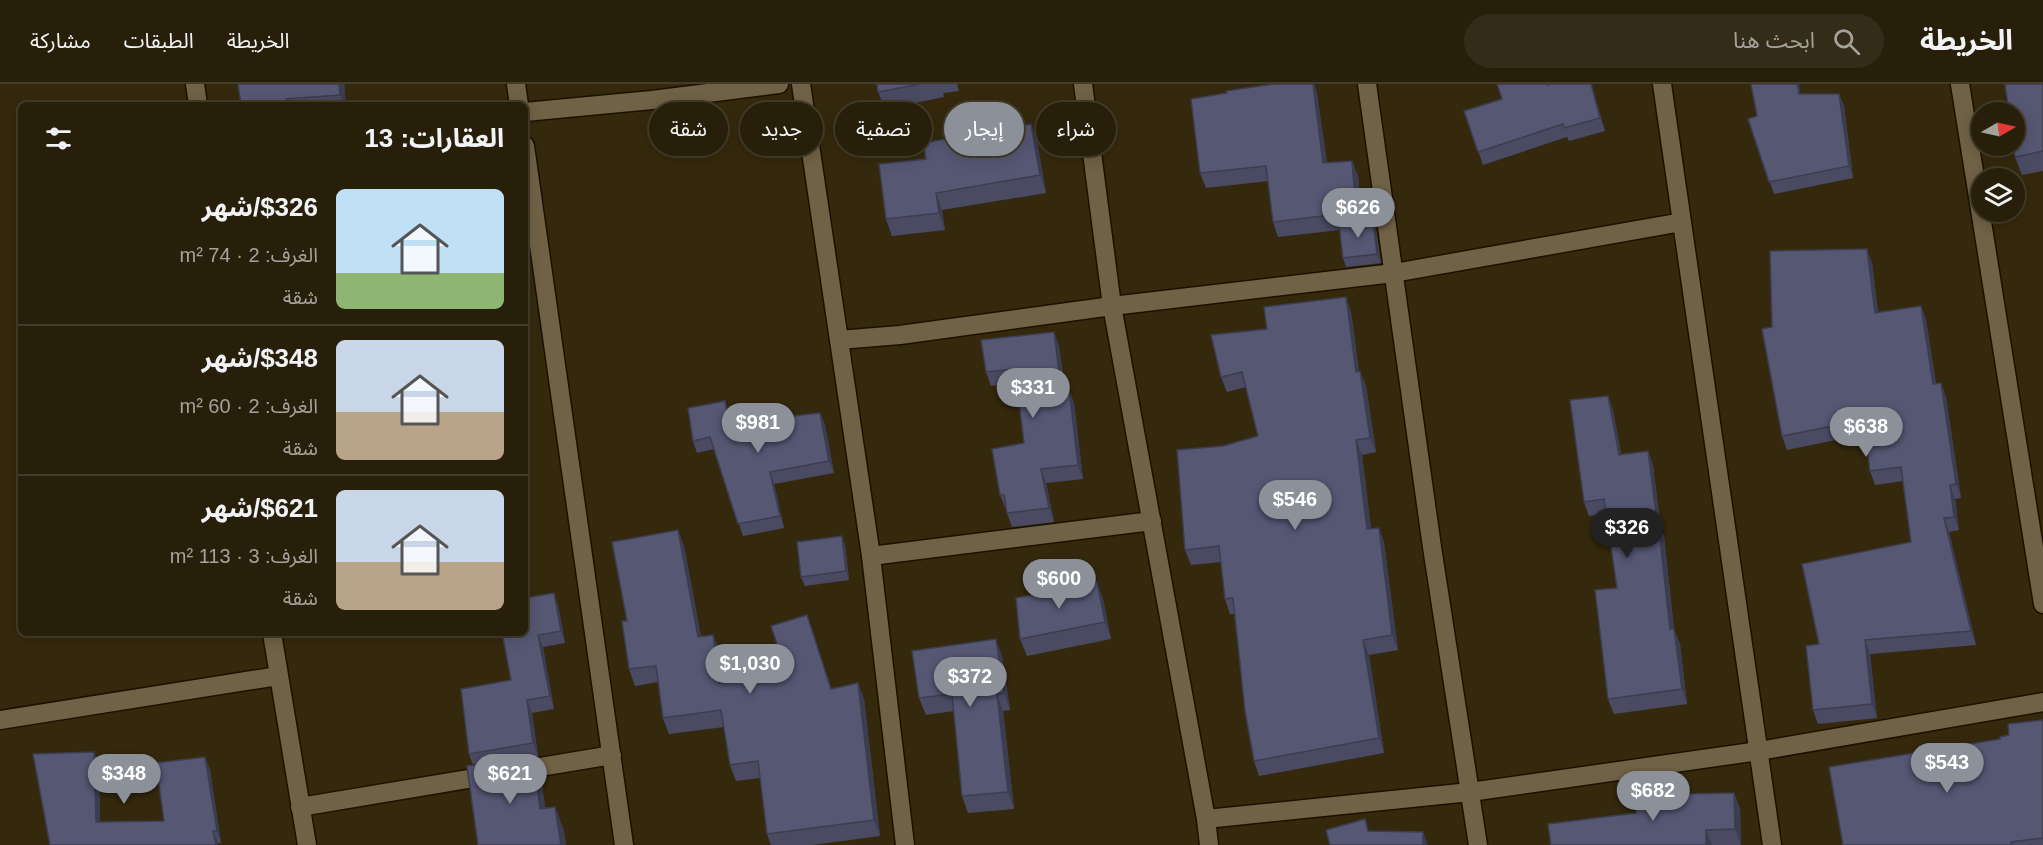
<!DOCTYPE html>
<html lang="ar">
<meta charset="utf-8">
<style>
:root{--surface:#281f0a;--page:#342c18;--text:#f1f3f6;--muted:#a5a29c;--line:#443d2b;--accent:#8c9099}
body{margin:0;font-family:Helvetica,"Noto Sans Arabic",sans-serif;background:var(--page);color:var(--text);direction:rtl;height:100vh;display:flex;flex-direction:column;font-size:22px;white-space:nowrap}
*{box-sizing:border-box;margin:0}
p{font-size:20px;color:var(--muted)}
.icon{flex:none;width:33px;height:33px;fill:none;stroke:currentColor;stroke-width:2;stroke-linecap:round;stroke-linejoin:round}
.map{position:relative;flex:1;overflow:hidden;direction:ltr}
.details{position:absolute;left:18px;top:18px;width:510px;height:534px;display:flex;flex-direction:column;background:var(--surface);border-radius:9px;box-shadow:0 3px 15px #0003,0 0 0 2px var(--line);direction:rtl}
.details>*{flex:none}
.guide{position:absolute;left:546px;top:18px;width:570px;height:54px;direction:rtl;display:flex;gap:12px}
.needle{width:39px;rotate:81deg}
.tools{position:absolute;left:1971px;top:18px;display:grid;gap:12px}
.tools a{display:grid;place-items:center;width:54px;height:54px;border-radius:50%;background:var(--surface);box-shadow:0 3px 15px #0003,0 0 0 2px var(--line);font-size:30px}
.price{position:absolute;translate:-50% -51px;padding:0 14px;border-radius:21px;background:var(--accent);color:#fff;font-size:20px;line-height:39px;filter:drop-shadow(0 2px 3px #0008)}
.price::after{content:'';position:absolute;left:50%;top:36px;width:18px;height:14px;margin-left:-9px;background:inherit;clip-path:polygon(0 0,100% 0,50% 100%)}
.price.selected{background:#222;color:#fff}
ul{padding:0;list-style:none}
li{display:flex;align-items:center;gap:18px;height:150px;padding:0 24px}
li+li{border-top:2px solid var(--line)}
li span{display:grid;place-items:center;flex:none;width:168px;height:120px;border-radius:9px;color:#555}
li>.icon{margin-inline-start:auto}
span .icon{width:72px;height:72px;fill:#fffc;stroke-width:1}
li b{font-size:26px}
h2{display:flex;justify-content:space-between;align-items:center;height:72px;padding:0 24px;font-size:26px}
.pill{padding:0 21px;border-radius:27px;background:var(--surface);box-shadow:0 3px 15px #0003,0 0 0 2px var(--line);font-size:21px;line-height:54px}
.pill.selected{background:var(--accent);color:#fff}
header{display:flex;align-items:center;gap:36px;box-sizing:border-box;height:84px;padding:0 30px;background:var(--surface);border-bottom:2px solid var(--line)}
header strong{font-size:28px}
nav{display:flex;gap:33px;margin-inline-start:auto;font-size:21px}
.search{width:420px;height:54px;background:var(--page);display:flex;align-items:center;gap:15px;box-sizing:border-box;padding:0 21px;border-radius:33px;color:var(--muted);font-size:22px}
.map>svg:first-child{display:block}
.lines{fill:none;stroke-linecap:round;stroke-linejoin:round}
.street-casing{stroke:#1c1100;stroke-width:21}
.street{stroke:#706246;stroke-width:18}
.wall{fill:#4a4b63}
.shaded-wall{fill:#3c3d50}
.building{fill:#565773;stroke:#3c3d50;stroke-width:1.5}
</style>
<header>
<strong>الخريطة</strong>
<div class="search"><svg class="icon" aria-label="search" viewBox="0 0 24 24"><circle cx="10" cy="10" r="6"/><path d="M15 15l6 6"/></svg>ابحث هنا</div>
<nav><a>الخريطة</a><a>الطبقات</a><a>مشاركة</a></nav>
</header>
<div class="map">
<svg width="2043" height="761" viewBox="0 0 2043 761">
<rect width="100%" height="100%" fill="#35290d"/>
<g class="lines">
<defs>
<g id="street">
<polyline points="195,0 198,21"/>
<polyline points="516,0 519,21"/>
<polyline points="801,0 871,472 905,761"/>
<polyline points="1083,0 1112,222 1206,735 1209,761"/>
<polyline points="1367,0 1432,463 1478,761"/>
<polyline points="1662,0 1772,761"/>
<polyline points="1960,0 2043,520"/>
<polyline points="525,28 652,16 779,0"/>
<polyline points="525,62 624,761"/>
<polyline points="839,256 900,251 1112,222 1394,189 1682,138"/>
<polyline points="871,472 1152,437"/>
<polyline points="272,549 307,761"/>
<polyline points="0,636 278,592"/>
<polyline points="300,723 612,671"/>
<polyline points="1206,735 1470,708 1759,667 2043,618"/>
</g>
</defs>
<use href="#street" class="street-casing"/>
<use href="#street" class="street"/>
</g>
<g class="wall">
<polygon points="238,0 346,0 344,1 346,21 241,21"/>
<polygon points="877,0 957,0 959,7 943,9 944,13 885,25 878,8"/>
<polygon points="1274,0 1314,0 1317,10 1327,79 1352,77 1358,92 1362,138 1373,137 1376,146 1381,179 1346,183 1343,174 1340,146 1278,153 1273,138 1268,97 1206,104 1200,89"/>
<polygon points="1591,0 1605,47 1569,57 1567,53 1483,81 1464,27 1502,15 1548,1"/>
<polygon points="2043,0 2043,87 2022,91 2015,73"/>
<polygon points="1801,10 1839,10 1844,22 1853,94 1774,110 1748,35 1757,32"/>
<polygon points="1031,40 1037,57 1046,109 942,126 945,146 892,152 886,135 926,75"/>
<polygon points="1872,179 1878,228 1921,222 1926,236 1936,299 1946,313 1961,414 1955,415 1959,446 1949,448 1976,561 1870,570 1877,634 1818,640 1813,626 1819,560 1911,458 1903,397 1875,401 1870,387 1865,350 1787,366 1782,352 1772,243"/>
<polygon points="1351,228 1359,287 1366,302 1376,368 1362,371 1371,445 1379,444 1384,459 1398,566 1369,571 1384,669 1259,692 1254,677 1234,530 1230,530 1225,515 1221,478 1191,481 1185,466 1223,362 1258,352 1246,303 1227,308 1221,293 1267,245"/>
<polygon points="1054,248 1059,262 1065,305 1074,319 1083,395 1046,399 1054,438 1012,443 1007,429 1006,425 1000,411 1024,359 1017,299 991,302 986,288"/>
<polygon points="1608,312 1613,327 1621,370 1648,367 1653,382 1661,445 1664,452 1674,545 1680,560 1687,620 1614,630 1608,615 1617,504 1606,430 1589,432 1584,418"/>
<polygon points="725,317 729,329 731,338 820,329 825,341 834,389 774,400 784,444 743,452 714,365 697,369 693,357"/>
<polygon points="845,461 849,496 805,502 801,493"/>
<polygon points="684,462 701,553 713,551 719,567 723,599 787,590 807,531 831,605 864,615 880,752 812,761 771,761 767,750 760,694 736,697 730,681 724,643 669,650 663,634 658,598 635,602 629,585 627,537"/>
<polygon points="1103,515 1111,555 1027,572 1020,555"/>
<polygon points="558,521 565,559 543,563 554,625 532,629 538,672 533,673 541,694 545,725 555,723 564,747 566,761 478,761 473,681 469,670 511,596 502,549"/>
<polygon points="1002,572 1010,626 1003,627 1014,725 968,729 962,712 954,627 926,631 919,614"/>
<polygon points="2043,636 2043,761 1843,761 2000,655"/>
<polygon points="94,668 99,680 100,738 164,737 205,673 210,686 221,759 218,759 218,761 50,761"/>
<polygon points="1734,709 1740,725 1741,761 1551,761 1636,729"/>
</g>
<g class="shaded-wall">
<polygon points="339,0 344,0 346,21 344,21 340,11"/>
<polygon points="1313,0 1314,0 1317,10 1329,94 1323,79"/>
<polygon points="1591,0 1605,47 1600,34"/>
<polygon points="1797,0 1799,0 1803,22 1799,10"/>
<polygon points="1839,10 1844,22 1853,94 1849,82"/>
<polygon points="1031,40 1037,57 1046,109 1040,91"/>
<polygon points="1352,77 1358,92 1362,143 1356,128"/>
<polygon points="936,109 942,126 945,146 939,129"/>
<polygon points="1373,137 1376,146 1381,179 1377,170"/>
<polygon points="1867,165 1872,179 1880,243 1875,229"/>
<polygon points="1346,213 1351,228 1361,303 1356,288"/>
<polygon points="1921,222 1926,236 1938,314 1933,300"/>
<polygon points="1054,248 1059,262 1066,319 1061,305"/>
<polygon points="1360,287 1366,302 1376,368 1370,354"/>
<polygon points="1941,299 1946,313 1961,414 1956,400"/>
<polygon points="1069,305 1074,319 1083,395 1078,381"/>
<polygon points="1608,312 1613,327 1624,385 1619,371"/>
<polygon points="725,317 729,329 733,351 729,339"/>
<polygon points="820,329 825,341 834,389 829,377"/>
<polygon points="1356,356 1362,371 1373,460 1367,445"/>
<polygon points="1648,367 1653,382 1661,445 1664,452 1675,560 1670,545"/>
<polygon points="1041,385 1046,399 1054,438 1049,424"/>
<polygon points="770,388 774,400 784,444 780,432"/>
<polygon points="1950,401 1955,415 1959,446 1954,433"/>
<polygon points="1944,434 1949,448 1976,561 1971,547"/>
<polygon points="1379,444 1384,459 1398,566 1392,551"/>
<polygon points="678,446 684,462 704,569 698,553"/>
<polygon points="842,452 845,461 849,496 846,487"/>
<polygon points="1097,498 1103,515 1111,555 1105,538"/>
<polygon points="554,509 558,521 565,559 561,547"/>
<polygon points="1674,545 1680,560 1687,620 1682,605"/>
<polygon points="538,551 543,563 554,625 550,612"/>
<polygon points="713,551 719,567 725,615 719,599"/>
<polygon points="996,555 1002,572 1010,626 1004,609"/>
<polygon points="1363,556 1369,571 1384,669 1379,654"/>
<polygon points="1865,556 1870,570 1877,634 1872,620"/>
<polygon points="858,599 864,615 880,752 874,736"/>
<polygon points="997,610 1003,627 1014,725 1008,708"/>
<polygon points="527,616 532,629 538,672 533,659"/>
<polygon points="94,668 99,680 100,750 96,738"/>
<polygon points="533,671 541,694 549,749 540,725"/>
<polygon points="205,673 210,686 221,759 217,747"/>
<polygon points="1734,709 1740,725 1741,761 1735,745"/>
<polygon points="555,723 564,747 566,761 561,761"/>
<polygon points="1706,746 1712,761 1706,761"/>
<polygon points="213,747 218,759 218,761 216,761"/>
<polygon points="1423,748 1428,761 1423,761"/>
</g>
<g class="building">
<polygon points="238,0 339,0 340,11 286,15 287,18 264,21 241,21"/>
<polygon points="877,0 920,0 878,8"/>
<polygon points="1274,0 1313,0 1323,79 1352,77 1356,128 1273,138 1266,82 1200,89 1191,15 1227,9 1226,7"/>
<polygon points="1497,0 1548,0 1548,1 1552,0 1591,0 1600,34 1564,44 1563,40 1478,68 1464,27 1502,15"/>
<polygon points="1751,0 1797,0 1799,10 1839,10 1849,82 1769,98 1748,35 1757,32"/>
<polygon points="2005,0 2043,0 2043,67 2015,73 2013,62 2014,62 2014,28 2009,28"/>
<polygon points="1031,40 1040,91 936,109 939,129 886,135 879,80 926,75 923,59"/>
<polygon points="1373,137 1377,170 1343,174 1339,141"/>
<polygon points="1867,165 1875,229 1921,222 1933,300 1941,299 1956,400 1950,401 1954,433 1944,434 1971,547 1865,556 1872,620 1813,626 1806,562 1819,560 1802,480 1911,458 1901,383 1870,387 1863,336 1782,352 1762,245 1772,243 1770,167"/>
<polygon points="1346,213 1356,288 1360,287 1370,354 1356,356 1367,445 1379,444 1392,551 1363,556 1379,654 1254,677 1245,627 1233,514 1225,515 1219,462 1185,466 1177,366 1223,362 1258,352 1242,288 1221,293 1211,251 1267,245 1264,223"/>
<polygon points="1054,248 1061,305 1069,305 1078,381 1041,385 1049,424 1007,429 1004,411 1000,411 992,365 1024,359 1015,285 986,288 981,256"/>
<polygon points="1608,312 1619,371 1648,367 1657,437 1658,437 1670,545 1674,545 1682,605 1608,615 1595,506 1617,504 1604,415 1584,418 1570,316"/>
<polygon points="725,317 729,339 820,329 829,377 770,388 780,432 738,440 710,353 693,357 688,324"/>
<polygon points="678,446 698,553 713,551 719,599 787,590 771,542 807,531 831,605 858,599 874,736 767,750 758,677 730,681 721,626 663,634 656,582 629,585 622,537 627,537 612,458"/>
<polygon points="842,452 846,487 801,493 797,458"/>
<polygon points="1097,498 1105,538 1020,555 1016,514"/>
<polygon points="554,509 561,547 538,551 550,612 527,616 533,659 469,670 461,605 511,596 502,549 525,549 525,514"/>
<polygon points="996,555 1004,609 997,610 1008,708 962,712 952,610 919,614 912,567"/>
<polygon points="2043,636 2043,754 2011,758 2011,761 1843,761 1829,683 2000,655 2000,653 2009,651 2008,640"/>
<polygon points="94,668 96,738 164,737 156,679 205,673 217,747 213,747 216,761 50,761 33,670"/>
<polygon points="533,671 540,725 555,723 561,761 478,761 467,682"/>
<polygon points="1734,709 1735,745 1706,746 1706,761 1551,761 1548,740 1636,729 1635,711"/>
<polygon points="1365,735 1368,747 1423,748 1423,761 1330,761 1326,746"/>
</g>
</svg>
<div class="tools">
<a><svg class="needle" viewBox="-14 -14 28 28"><path d="M0-13l5 13h-10z" fill="#e53935"/><path d="M0 13l5-13h-10z" fill="#a5a29c"/></svg></a>
<a><svg class="icon" aria-label="layers" viewBox="0 0 24 24"><path d="M12 4l9 5-9 5-9-5zM3 14l9 5 9-5"/></svg></a>
</div>
<b class="price" style="left:1358px;top:155px">$626</b>
<b class="price" style="left:1033px;top:335px">$331</b>
<b class="price" style="left:758px;top:370px">$981</b>
<b class="price" style="left:1866px;top:374px">$638</b>
<b class="price" style="left:1295px;top:447px">$546</b>
<b class="price selected" style="left:1627px;top:475px">$326</b>
<b class="price" style="left:1059px;top:526px">$600</b>
<b class="price" style="left:750px;top:611px">$1,030</b>
<b class="price" style="left:970px;top:624px">$372</b>
<b class="price" style="left:1947px;top:710px">$543</b>
<b class="price" style="left:124px;top:721px">$348</b>
<b class="price" style="left:510px;top:721px">$621</b>
<b class="price" style="left:1653px;top:738px">$682</b>
<div class="guide">
<a class="pill">شراء</a>
<a class="pill selected">إيجار</a>
<a class="pill">تصفية</a>
<a class="pill">جديد</a>
<a class="pill">شقة</a>
</div>
<section class="details">
<h2>العقارات: 13<svg class="icon" aria-label="filters" viewBox="0 0 24 24"><path d="M4 7h16M4 17h16"/><circle cx="9" cy="7" r="2"/><circle cx="15" cy="17" r="2"/></svg></h2>
<ul>
<li><span style="background:linear-gradient(#bfe0f5 70%,#8fb573 0)"><svg class="icon" aria-label="home" viewBox="0 0 24 24"><path d="M3 11l9-7 9 7M6 9v11h12V9"/></svg></span><div><b>$326/شهر</b><p>الغرف: 2 · 74 m²</p><p>شقة</p></div></li>
<li><span style="background:linear-gradient(#c9d6e8 60%,#b9a48a 0)"><svg class="icon" aria-label="home" viewBox="0 0 24 24"><path d="M3 11l9-7 9 7M6 9v11h12V9"/></svg></span><div><b>$348/شهر</b><p>الغرف: 2 · 60 m²</p><p>شقة</p></div></li>
<li><span style="background:linear-gradient(#c9d6e8 60%,#b9a48a 0)"><svg class="icon" aria-label="home" viewBox="0 0 24 24"><path d="M3 11l9-7 9 7M6 9v11h12V9"/></svg></span><div><b>$621/شهر</b><p>الغرف: 3 · 113 m²</p><p>شقة</p></div></li>
</ul>
</section>
</div>
